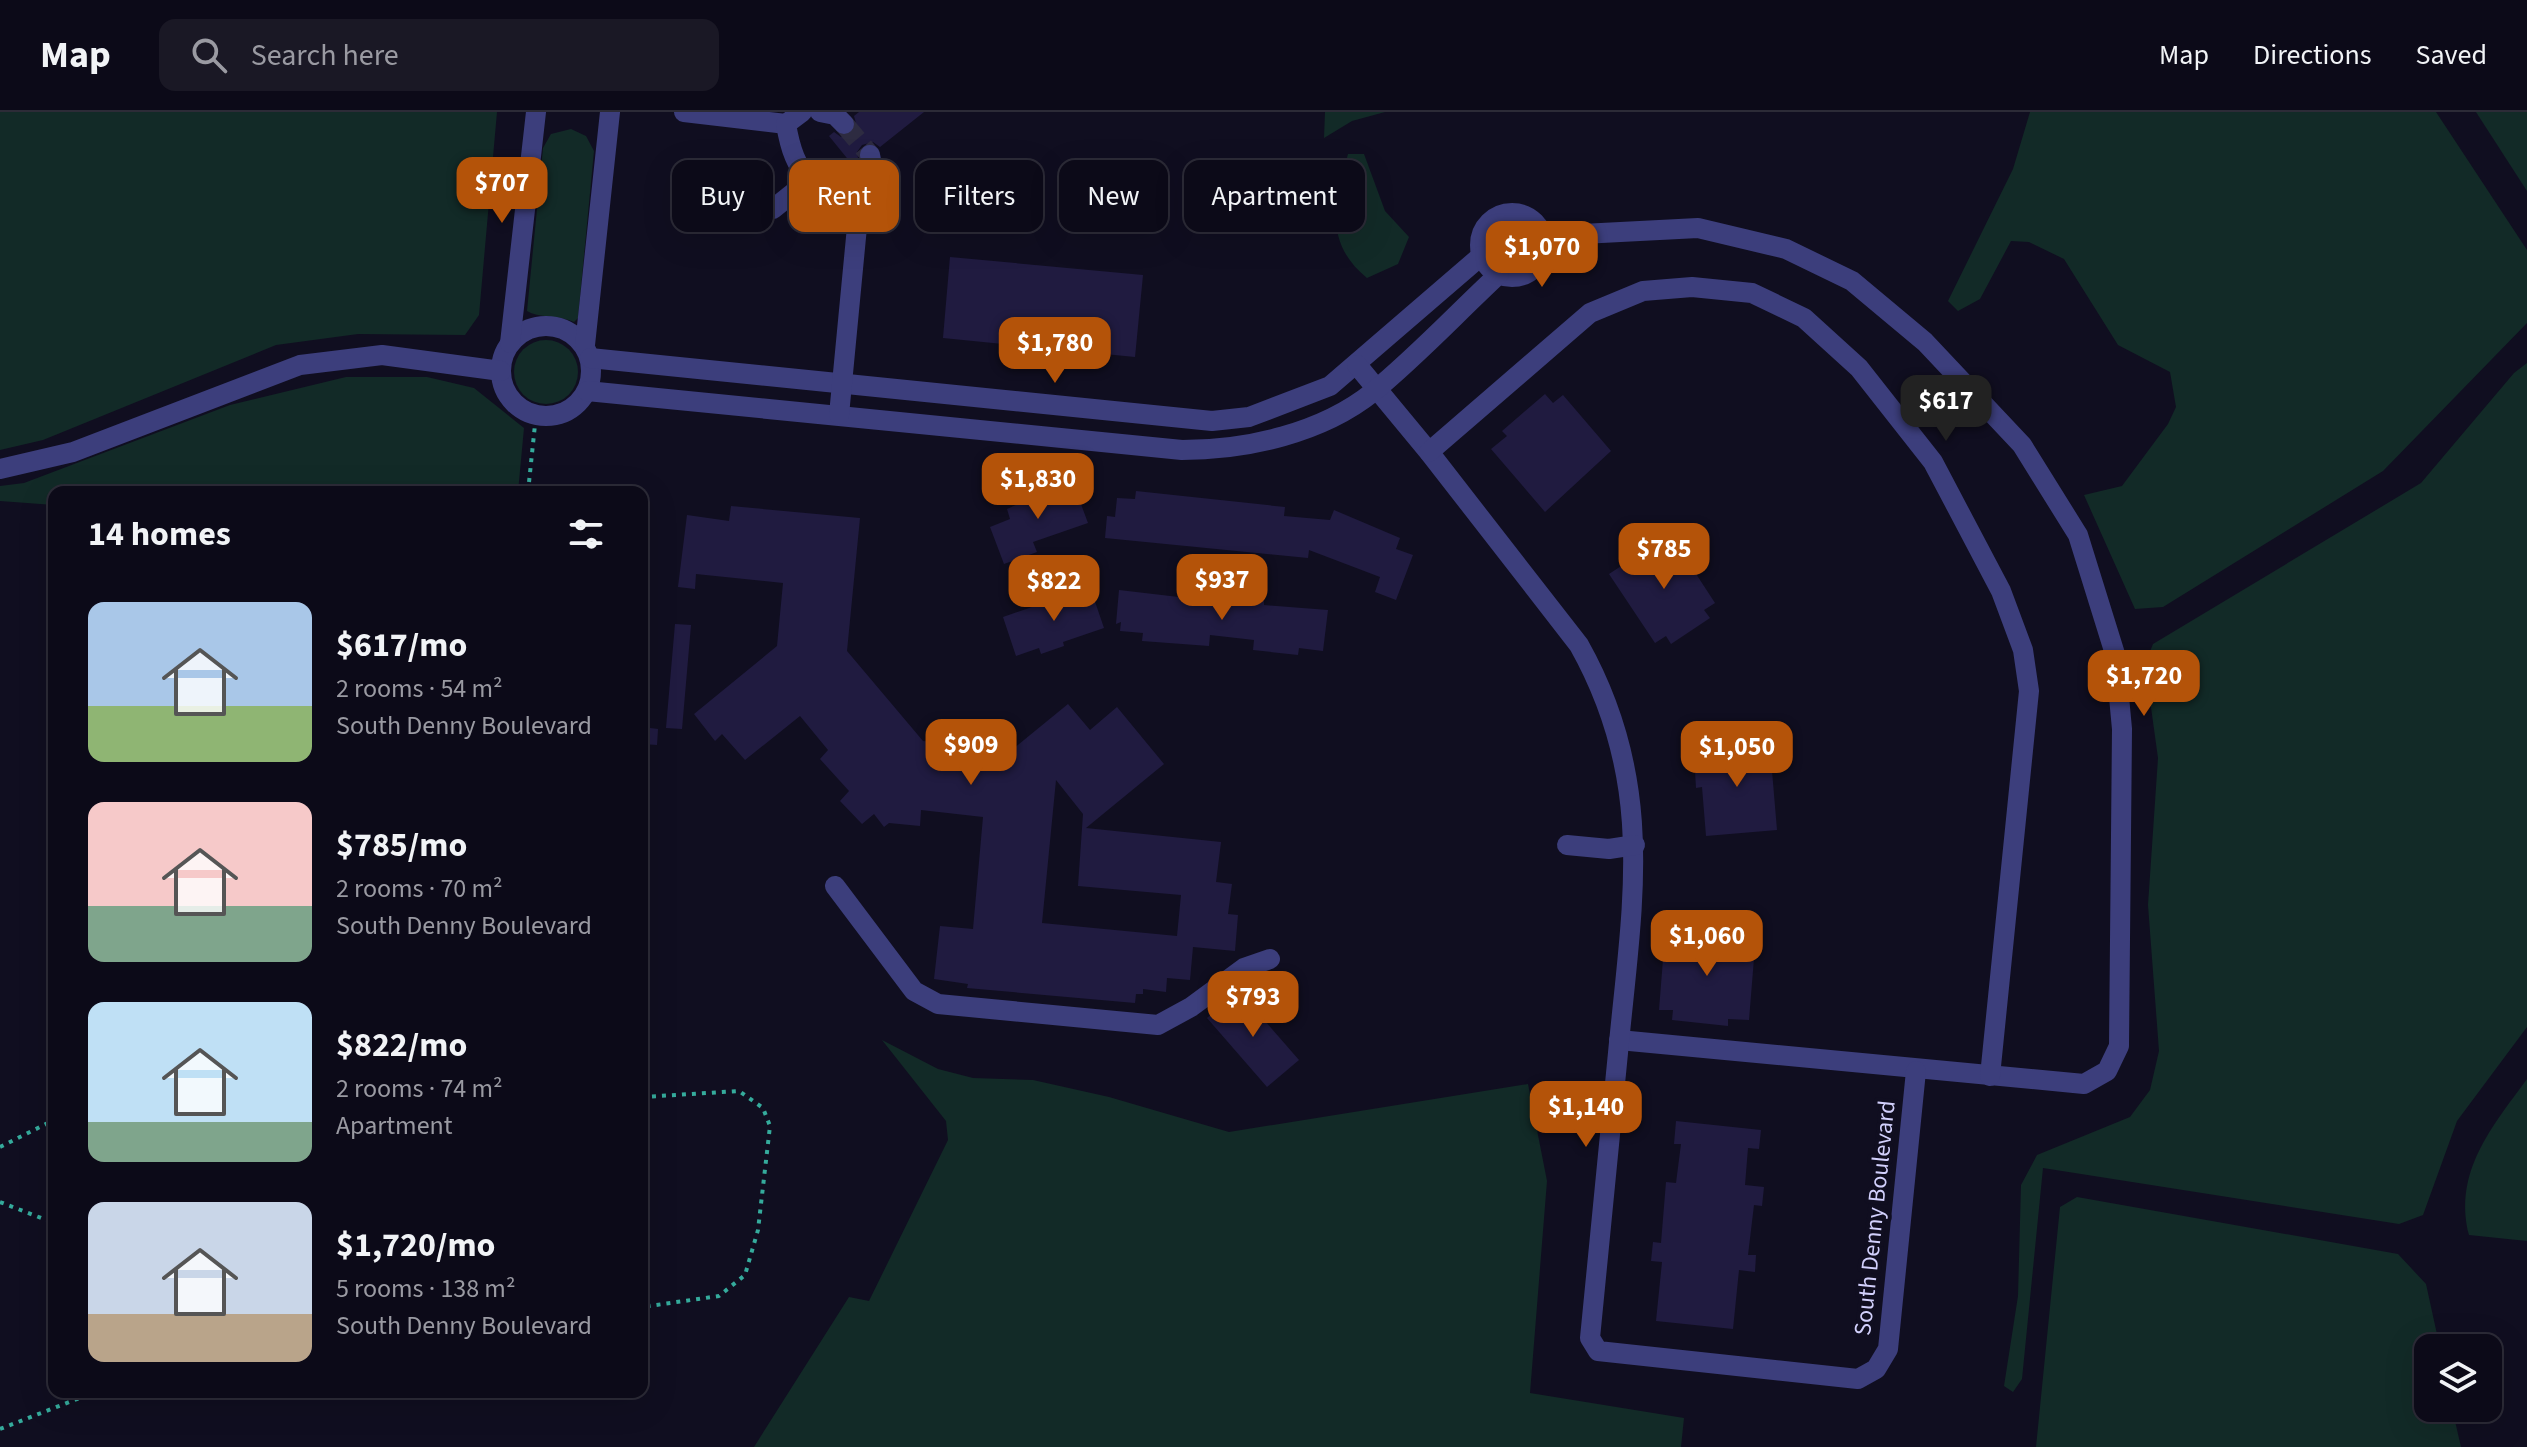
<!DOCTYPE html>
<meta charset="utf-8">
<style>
:root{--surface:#0c0a18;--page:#1a1825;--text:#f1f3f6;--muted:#9a9aa2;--line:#2c2b37;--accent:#b45309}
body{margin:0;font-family:"Source Sans 3",sans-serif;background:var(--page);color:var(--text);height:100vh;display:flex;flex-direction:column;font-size:30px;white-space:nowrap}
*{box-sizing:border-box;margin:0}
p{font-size:26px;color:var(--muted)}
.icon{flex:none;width:44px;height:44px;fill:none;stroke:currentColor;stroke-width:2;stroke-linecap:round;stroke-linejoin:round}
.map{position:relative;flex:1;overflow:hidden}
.details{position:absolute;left:48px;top:374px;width:600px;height:912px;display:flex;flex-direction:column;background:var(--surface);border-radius:16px;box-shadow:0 8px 32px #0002,0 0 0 2px var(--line)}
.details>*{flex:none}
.top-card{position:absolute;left:672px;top:48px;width:760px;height:72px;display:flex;gap:16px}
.tools{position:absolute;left:2414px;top:1222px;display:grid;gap:16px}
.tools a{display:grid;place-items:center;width:88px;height:88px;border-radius:16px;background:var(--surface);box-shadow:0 8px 32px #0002,0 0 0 2px var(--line);font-size:40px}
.price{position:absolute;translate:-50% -68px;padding:0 18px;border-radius:16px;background:var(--accent);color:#fff;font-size:26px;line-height:52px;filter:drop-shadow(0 2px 4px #0008)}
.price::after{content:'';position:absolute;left:50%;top:48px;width:24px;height:18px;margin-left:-12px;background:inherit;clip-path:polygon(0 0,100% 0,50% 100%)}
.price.selected{background:#222;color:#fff}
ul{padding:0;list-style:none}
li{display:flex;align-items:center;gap:24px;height:200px;padding:0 40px}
li span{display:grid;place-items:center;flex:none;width:224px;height:160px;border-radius:16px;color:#555}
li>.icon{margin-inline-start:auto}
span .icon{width:96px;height:96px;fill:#fffc;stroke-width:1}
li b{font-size:34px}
h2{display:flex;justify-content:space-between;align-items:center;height:96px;padding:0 40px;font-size:34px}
.pill{padding:0 28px;border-radius:16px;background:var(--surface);box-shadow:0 8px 32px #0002,0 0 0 2px var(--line);font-size:28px;line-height:72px}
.pill.selected{background:var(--accent);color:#fff}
header{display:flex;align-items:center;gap:48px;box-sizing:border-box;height:112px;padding:0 40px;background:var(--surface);border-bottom:2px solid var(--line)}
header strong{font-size:38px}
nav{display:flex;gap:44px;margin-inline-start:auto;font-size:28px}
.search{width:560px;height:72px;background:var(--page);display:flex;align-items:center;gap:20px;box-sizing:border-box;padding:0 28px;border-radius:16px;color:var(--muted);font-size:30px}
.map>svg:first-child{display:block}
.green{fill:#122a27}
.building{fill:#201b40;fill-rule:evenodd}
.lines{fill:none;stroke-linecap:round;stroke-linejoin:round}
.minor-tunnel{stroke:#2d2b41;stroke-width:20;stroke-dasharray:20 10;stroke-linecap:butt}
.path{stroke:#35ab9c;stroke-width:4;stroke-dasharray:4 6;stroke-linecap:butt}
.minor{stroke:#3c3e7c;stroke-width:20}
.labels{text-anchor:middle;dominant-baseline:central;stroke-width:8;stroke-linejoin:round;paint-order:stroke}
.street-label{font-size:24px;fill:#d2d0fc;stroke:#100e20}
</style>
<header>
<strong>Map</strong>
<div class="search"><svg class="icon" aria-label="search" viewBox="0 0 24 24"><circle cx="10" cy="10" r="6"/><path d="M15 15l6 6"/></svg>Search here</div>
<nav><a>Map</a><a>Directions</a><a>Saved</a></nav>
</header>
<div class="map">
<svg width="2527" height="1335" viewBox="0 0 2527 1335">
<rect width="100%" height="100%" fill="#100e20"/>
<g class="green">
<polygon points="0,0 497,0 479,203 465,223 358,222 276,233 43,328 0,338"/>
<polygon points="1325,0 1385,0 1352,9 1324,26"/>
<polygon points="2030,0 2436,0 2527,138 2527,211 2383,359 2163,495 2135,497 2084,383 2122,374 2168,312 2176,295 2170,260 2118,233 2064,147 2029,130 2011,129 1980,187 1958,199 1948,189 2013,57"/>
<polygon points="2476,0 2527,0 2527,79"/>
<path d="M571,17L586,24L594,39L578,206L574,210C558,203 538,206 527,199L543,36L551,22Z"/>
<path d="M1348,42H1364L1385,99L1409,125L1398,152L1367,166C1323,130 1335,90 1348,42Z"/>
<circle cx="546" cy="260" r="32"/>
<polygon points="2527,251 2527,915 2457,1009 2423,1103 2399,1112 2043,1056 2022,1267 2013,1280 2004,1274 2018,1184 2021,1073 2037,1043 2130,1005 2150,978 2159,939 2148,793 2158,646 2145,552 2153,532 2421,371 2514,261"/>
<polygon points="346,265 427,265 474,276 524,316 518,380 54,380 54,393 0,389 0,374 24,371 230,293"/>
<polygon points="882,928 938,957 973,966 1033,968 1109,985 1229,1020 1528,972 1547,1069 1530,1281 1684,1306 1681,1335 754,1335 849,1185 869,1189 948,1028 946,1009"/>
<path d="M2527,967V1129L2469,1123C2453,1060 2492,1015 2527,967Z"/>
<polygon points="2077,1085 2398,1142 2426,1172 2440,1236 2428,1236 2428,1296 2452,1296 2461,1335 2036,1335 2060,1095"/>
</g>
<g class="building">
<polygon points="859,0 924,0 880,35 873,30 862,33 857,40 859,52 855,56 829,24 834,20 841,25 853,22 857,15 854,4"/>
<polygon points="950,145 1143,163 1135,245 943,226"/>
<polygon points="1545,282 1553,291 1563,283 1611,339 1545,400 1491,337 1507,324 1502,319"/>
<polygon points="1072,368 1088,411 1033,430 1037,440 1004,452 990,415 1010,407 1007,397"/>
<polygon points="1136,379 1285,395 1284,404 1330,408 1334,398 1400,426 1396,437 1413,443 1396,488 1375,480 1380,465 1309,438 1308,446 1105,426 1107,404 1115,405 1117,386 1135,387"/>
<path d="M731,394L860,406L847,539L923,629L1013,637L1068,592L1090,618L1117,595L1164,652L1086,716L1221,730L1216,770L1232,772L1228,802L1238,803L1235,839L1193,835L1190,868L1167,866L1166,880L1143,877V882H1136L1135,891L967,876L968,872L934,867L940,814L973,817L983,705L921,698L920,714L889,711L884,715L874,702L862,712L840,689L849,679L820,647L828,638L800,604L745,648L722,622L715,629L694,602L777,534L783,471L696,462L695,477L678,475L687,403L729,409ZM1056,668L1083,702L1078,774L1181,783L1177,824L1042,811Z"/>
<polygon points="1670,422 1715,491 1704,498 1710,506 1671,532 1666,524 1655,531 1609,462"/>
<polygon points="1090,475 1104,516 1063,530 1064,534 1041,542 1039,536 1016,544 1003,505"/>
<polygon points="1119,478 1230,491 1231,482 1264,486 1264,493 1328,498 1323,539 1299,536 1298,543 1253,538 1254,528 1210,523 1209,534 1142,529 1143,521 1120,519 1121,510 1116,512"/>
<polygon points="675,512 691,513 682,617 666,616"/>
<polygon points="642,615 658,617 657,633 642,632"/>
<polygon points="1754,629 1755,636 1770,635 1777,718 1706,724 1702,675 1696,676 1694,643 1711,642 1710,633"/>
<polygon points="1690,814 1704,815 1704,825 1743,828 1742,833 1755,834 1749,908 1728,907 1728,914 1672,908 1673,898 1659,898 1665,822 1689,824"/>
<polygon points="1239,879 1299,948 1267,975 1207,906"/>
<polygon points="1676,1009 1761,1018 1759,1037 1748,1036 1745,1073 1764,1075 1762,1094 1754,1093 1748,1143 1756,1143 1755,1160 1739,1158 1733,1217 1656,1209 1662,1150 1651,1149 1653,1130 1661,1131 1666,1070 1676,1071 1681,1032 1674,1032"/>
</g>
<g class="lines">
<polyline class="minor-tunnel" points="844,12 870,43"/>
<g class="path">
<polyline points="528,380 536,303"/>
<polyline points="642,985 739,979 763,996 770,1014 758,1118 745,1163 719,1184 642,1195"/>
<polyline points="0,1035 54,1008"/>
<polyline points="0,1090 54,1111"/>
<polyline points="341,1280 380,1280"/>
<polyline points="0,1317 95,1280"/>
</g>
<g class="minor">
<polyline points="684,0 786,12"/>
<path d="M802,0L786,12C795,66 812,74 859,94C872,80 875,61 870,43"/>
<polyline points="820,0 835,3 844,12"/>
<polyline points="773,97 808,69"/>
<circle cx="1512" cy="133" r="32"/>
<polyline points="1543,124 1698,116 1786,137 1852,169 1925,230 2022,333 2078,423 2115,542 2122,617 2119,934 2107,959 2084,972 1619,928"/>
<circle cx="546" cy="259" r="45"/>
<polyline points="510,231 536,0"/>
<polyline points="585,233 610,0"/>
<polyline points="590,246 1212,309 1249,305 1330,274 1481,144"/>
<path d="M1357,253L1429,340L1579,533C1657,672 1632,792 1618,941C1608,1036 1599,1131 1590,1226L1598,1239L1858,1267L1876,1257L1888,1237L1916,959"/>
<path d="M587,279L1182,338C1247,338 1322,321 1373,280C1417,244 1457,201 1499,162"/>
<polyline points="839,303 859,94"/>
<polyline points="1429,340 1590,201 1643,179 1692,175 1752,181 1804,206 1859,256 1933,350 2001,479 2023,538 2029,579 1990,964"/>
<polyline points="0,357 73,340 300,253 382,243 501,259"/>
<polyline points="1567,733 1609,737 1635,733"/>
<polyline points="835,774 914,879 938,892 1158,913 1191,895 1244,856 1270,847"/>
</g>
</g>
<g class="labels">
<g class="street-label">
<text transform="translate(1875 1106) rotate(-84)">South Denny Boulevard</text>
</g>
</g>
</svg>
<div class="tools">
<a><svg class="icon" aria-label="layers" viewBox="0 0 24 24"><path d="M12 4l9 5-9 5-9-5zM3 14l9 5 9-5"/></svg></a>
</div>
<b class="price" style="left:502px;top:113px">$707</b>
<b class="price" style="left:1542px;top:177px">$1,070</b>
<b class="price" style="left:1055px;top:273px">$1,780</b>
<b class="price selected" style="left:1946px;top:331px">$617</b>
<b class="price" style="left:1038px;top:409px">$1,830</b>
<b class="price" style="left:1664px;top:479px">$785</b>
<b class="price" style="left:1222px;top:510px">$937</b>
<b class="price" style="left:1054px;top:511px">$822</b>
<b class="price" style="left:2144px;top:606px">$1,720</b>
<b class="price" style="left:971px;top:675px">$909</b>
<b class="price" style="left:1737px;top:677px">$1,050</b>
<b class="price" style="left:1707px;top:866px">$1,060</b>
<b class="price" style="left:1253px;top:927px">$793</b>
<b class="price" style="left:1586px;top:1037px">$1,140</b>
<div class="top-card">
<a class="pill">Buy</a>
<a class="pill selected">Rent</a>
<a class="pill">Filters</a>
<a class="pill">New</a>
<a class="pill">Apartment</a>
</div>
<section class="details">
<h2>14 homes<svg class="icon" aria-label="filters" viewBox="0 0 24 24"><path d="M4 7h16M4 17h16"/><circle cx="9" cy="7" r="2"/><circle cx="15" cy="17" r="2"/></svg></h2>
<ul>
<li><span style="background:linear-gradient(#a9c7e8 65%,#8fb573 0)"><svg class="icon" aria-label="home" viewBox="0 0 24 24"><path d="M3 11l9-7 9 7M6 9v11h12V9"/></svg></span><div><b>$617/mo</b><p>2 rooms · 54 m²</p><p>South Denny Boulevard</p></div></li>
<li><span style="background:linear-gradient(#f6c9c9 65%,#7fa58c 0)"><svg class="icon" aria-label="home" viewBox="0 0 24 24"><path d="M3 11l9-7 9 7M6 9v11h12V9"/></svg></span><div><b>$785/mo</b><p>2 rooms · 70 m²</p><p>South Denny Boulevard</p></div></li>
<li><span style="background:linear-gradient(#bfe0f5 75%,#7fa58c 0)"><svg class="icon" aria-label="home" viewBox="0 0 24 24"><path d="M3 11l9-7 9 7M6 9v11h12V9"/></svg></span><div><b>$822/mo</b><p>2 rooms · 74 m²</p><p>Apartment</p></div></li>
<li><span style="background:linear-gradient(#c9d6e8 70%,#b9a48a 0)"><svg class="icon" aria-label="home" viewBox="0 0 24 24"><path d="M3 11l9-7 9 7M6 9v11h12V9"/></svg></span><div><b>$1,720/mo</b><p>5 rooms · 138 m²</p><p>South Denny Boulevard</p></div></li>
</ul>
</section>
</div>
